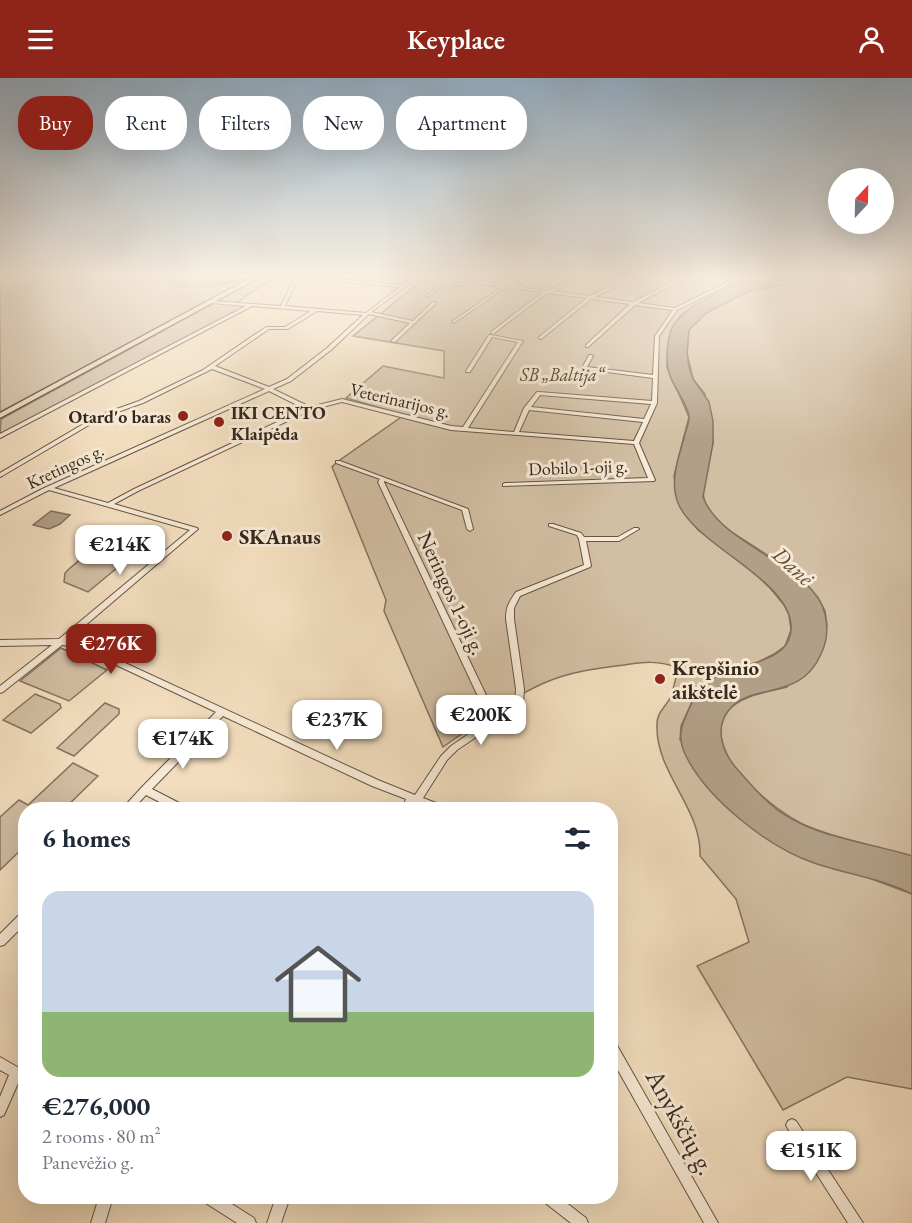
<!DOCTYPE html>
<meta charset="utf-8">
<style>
:root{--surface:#fff;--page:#f6f6f7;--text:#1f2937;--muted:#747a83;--line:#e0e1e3;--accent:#8f2418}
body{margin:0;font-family:"EB Garamond",serif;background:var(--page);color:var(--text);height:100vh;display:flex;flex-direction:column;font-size:22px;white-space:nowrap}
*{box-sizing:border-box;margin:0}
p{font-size:20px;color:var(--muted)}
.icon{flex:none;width:33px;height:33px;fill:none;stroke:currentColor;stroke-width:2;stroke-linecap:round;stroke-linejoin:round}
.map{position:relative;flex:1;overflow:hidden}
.panel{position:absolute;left:18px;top:724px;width:600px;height:402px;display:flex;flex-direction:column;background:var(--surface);border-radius:24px;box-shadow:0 6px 24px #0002}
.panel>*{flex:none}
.banner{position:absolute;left:18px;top:18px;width:600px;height:54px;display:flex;gap:12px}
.needle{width:39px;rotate:22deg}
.controls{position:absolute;left:828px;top:90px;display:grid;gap:12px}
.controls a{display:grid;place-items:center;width:66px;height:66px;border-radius:50%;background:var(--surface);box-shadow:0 6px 24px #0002;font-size:30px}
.price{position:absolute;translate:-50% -51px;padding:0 14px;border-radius:12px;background:#fff;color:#222;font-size:20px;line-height:39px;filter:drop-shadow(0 2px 3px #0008)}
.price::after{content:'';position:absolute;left:50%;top:36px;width:18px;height:14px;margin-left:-9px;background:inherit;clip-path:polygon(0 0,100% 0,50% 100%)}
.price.current{background:var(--accent);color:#fff}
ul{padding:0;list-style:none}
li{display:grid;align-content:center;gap:12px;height:318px;padding:0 24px}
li+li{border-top:2px solid var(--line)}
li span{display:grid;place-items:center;height:186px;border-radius:18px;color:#555}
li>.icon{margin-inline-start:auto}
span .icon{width:108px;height:108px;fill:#fffc;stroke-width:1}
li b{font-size:26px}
h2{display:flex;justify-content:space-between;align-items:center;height:72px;padding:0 24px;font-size:26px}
.chip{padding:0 21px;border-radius:24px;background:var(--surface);box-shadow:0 6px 24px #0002;font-size:21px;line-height:54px}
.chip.current{background:var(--accent);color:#fff}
header{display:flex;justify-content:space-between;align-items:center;height:78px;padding:0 24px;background:var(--accent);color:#fff;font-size:27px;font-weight:600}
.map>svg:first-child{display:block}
.green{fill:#d2bea3;stroke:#847360;stroke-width:1.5}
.water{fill:#b29f87;stroke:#806f5d;stroke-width:1.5}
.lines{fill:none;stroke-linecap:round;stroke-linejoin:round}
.minor-casing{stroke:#645545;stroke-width:2}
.primary-casing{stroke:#35281d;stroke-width:2}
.minor{fill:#f7e9d5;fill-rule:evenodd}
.primary{fill:#f2ddbe;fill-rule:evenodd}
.poi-dot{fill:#8f2418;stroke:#f7e9d5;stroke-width:2}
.labels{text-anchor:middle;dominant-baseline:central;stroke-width:6;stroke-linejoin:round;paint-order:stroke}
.far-park-label{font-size:18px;font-style:italic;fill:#5c4e3e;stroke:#f7e9d5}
.far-street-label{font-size:18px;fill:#35281d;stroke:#f7e9d5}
.far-poi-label{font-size:18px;font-weight:bold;fill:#35281d;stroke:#f7e9d5;text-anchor:start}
.poi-label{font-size:21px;font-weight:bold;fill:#35281d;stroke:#f7e9d5;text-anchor:start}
.street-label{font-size:21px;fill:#35281d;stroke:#f7e9d5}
.water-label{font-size:22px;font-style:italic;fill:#5a4c3d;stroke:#f7e9d5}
.near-street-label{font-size:26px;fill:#35281d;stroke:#f7e9d5}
</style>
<header><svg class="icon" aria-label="menu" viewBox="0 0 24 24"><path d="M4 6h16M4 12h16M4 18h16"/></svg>Keyplace<svg class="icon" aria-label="person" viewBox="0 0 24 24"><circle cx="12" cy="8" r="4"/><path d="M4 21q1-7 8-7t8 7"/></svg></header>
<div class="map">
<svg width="912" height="1145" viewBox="0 0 912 1145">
<rect width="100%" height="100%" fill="#f2ddbe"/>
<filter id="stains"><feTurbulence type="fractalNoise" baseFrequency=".00333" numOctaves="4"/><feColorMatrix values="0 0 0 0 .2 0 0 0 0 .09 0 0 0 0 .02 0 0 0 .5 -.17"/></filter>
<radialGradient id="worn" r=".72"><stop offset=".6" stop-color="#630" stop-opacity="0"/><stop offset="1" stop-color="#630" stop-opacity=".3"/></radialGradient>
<g class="green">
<polygon points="0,199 153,199 184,209 234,204 252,199 0,334"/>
<polygon points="262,199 280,199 259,209 235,226 249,227 0,356 1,341"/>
<path d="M426,199H778L775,202L741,206L695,227L680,238L672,250L669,261L667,289L689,339L674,398L679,425L698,452L751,492L770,510L784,527L789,537L791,552L785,568L774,576L758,584L726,593L692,624L681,648L680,662L834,791L869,800L912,816V1011L847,999L783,1032L697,888L749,864L736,821L700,778C702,730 655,695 657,646C657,633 667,628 671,618C674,609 676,599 678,590C659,582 643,584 624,587C597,590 569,594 544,605C508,621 475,647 443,669L384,533L386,522L332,389L337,384L404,337L346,320L383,288L444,300V273L353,258Z"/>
<path d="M796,199H885L884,204L912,205V778C877,768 840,762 807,748C775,734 697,673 728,633C741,617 768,614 787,609L827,548L825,533L818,520L769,478L733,455L714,440L706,429L702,412L713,365L705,316L693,301L687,275L689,252L706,235L749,213L774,208Z"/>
<path d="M137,449L144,451L150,456L147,465L88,514L64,504L65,495L70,490C90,474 111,450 137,449Z"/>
<polygon points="61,570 107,592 69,623 20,603"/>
<polygon points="35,616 60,626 61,630 31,655 3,642"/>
<polygon points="105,625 119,631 119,636 74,678 57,670"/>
<polygon points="73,685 98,698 63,732 26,732 25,768 0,792 0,739 19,722 28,727"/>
</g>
<g class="water">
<path d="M153,199H247C214,212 186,212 153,199Z"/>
<path d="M778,199L796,200L789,206L749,213L706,235L689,252L687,275L689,289L693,301L709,324L713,343V365L703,419C721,468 815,488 825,536C828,549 827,564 821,576C800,625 750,603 728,633C714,652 723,675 737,691C747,702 757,714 768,724C805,759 865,763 912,778V816C881,800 846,796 814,785C769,770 707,721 686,678C679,664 679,653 686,638C690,628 696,614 704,606C727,585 789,589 791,552C795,503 696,469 678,425C669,402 679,379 685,356C686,351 690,344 689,338C686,321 671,308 668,291C666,281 667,260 672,250C682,229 729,207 751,203C759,202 767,203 774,202Z"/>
<polygon points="51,433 70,437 60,446 49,451 33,447"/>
</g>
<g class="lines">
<defs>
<g id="minor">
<path d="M295,199H313L403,207C419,195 427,199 446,203L450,199H455L450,203C454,204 460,206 464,206C471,205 475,200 482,199L476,203L510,208L527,199H532L514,208L548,213L577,199H582L553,213L590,218L630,199H635L595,219L633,224L682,199H687L638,225L675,230L738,199H743L677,232L659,258L657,325L639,365L655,402L654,403L503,408V406L505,405L648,400L634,366L451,352L342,324L311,332L138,413L114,426L197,450L198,451L67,563L82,565L378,702L415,717L441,678L451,668L489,642L378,404L380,401L336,385V383H340L468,431L473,451L470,453L467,451L462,432L384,403V404L496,638L515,625L516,611L506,541C506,529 509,524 516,514L584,487L579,461L577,457L549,448V446H553L581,455L584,459H618L634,450H638L639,451L619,463H586L591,488L590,489L520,518L514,530V541L524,611L523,626L522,628L457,672L447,682L423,720L447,729L449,732H434L414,725L412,732H402L406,721L372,708L223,638L152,711L187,729L189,732H175L146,717L132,732H121L142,709L216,634L78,569L62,567L3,614L0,615V608L52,567L0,568V562L59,561L190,452L49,412L2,436L0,437V433L42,411L265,311L212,291L143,325L101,340L2,398L0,399V395L97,338L139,323L203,292L266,249H285L311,233L252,228L2,359L0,360V356L246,228L212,225L210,224L211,223L281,228ZM298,200L400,209L366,235L285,228ZM417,200L443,205L427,217L426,218L428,219L447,205L464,208L473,205L502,209L453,243L452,244L454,245L506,209L543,214L491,254V255L493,256L547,215L587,220L539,259V260L541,261L591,221L630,226L586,267V269H588L635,227L673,232L655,258L653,297L587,289L593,278L591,277H589L582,290L584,291L653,300L652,323L539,314H537L524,330L514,354L468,350L523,263L491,257H489L466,293V294H470L492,259L518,264L463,349L451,348L342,321L310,329L273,311L291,303L331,272L369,236L410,245L391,263L395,264L435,226V224H433L413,243L371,234ZM317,233L363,237L327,270L287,301L269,309L215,288L269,251H288ZM269,313L305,331L134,411L108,425L54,410ZM540,317L651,326L644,341L531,329ZM529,332L643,344L634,363L519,354Z"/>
<polygon points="26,832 26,845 4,867 0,868 0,856 22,834"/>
<polygon points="610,960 614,962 718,1145 704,1145 610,978"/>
<polygon points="0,979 26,994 26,1007 19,1003 4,1037 0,1039 0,1019 9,997 0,992"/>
<polygon points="792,1041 796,1043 863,1145 848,1145 788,1051 786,1047 788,1043"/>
<polygon points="99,1119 113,1119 105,1145 91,1145"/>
<polygon points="202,1119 221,1119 254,1140 256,1145 237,1145 204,1124"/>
<polygon points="276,1119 290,1119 281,1145 267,1145"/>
<polygon points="542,1119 559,1119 586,1140 588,1145 571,1145 544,1124"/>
</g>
<polygon id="primary" points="252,199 260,199 0,340 0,335"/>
</defs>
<use href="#minor" class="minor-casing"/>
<use href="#primary" class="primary-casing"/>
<use href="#minor" class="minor"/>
<use href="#primary" class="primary"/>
</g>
<linearGradient id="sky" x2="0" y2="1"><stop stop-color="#92acc1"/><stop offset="0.55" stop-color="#f9f0e2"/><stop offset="1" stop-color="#f9f0e2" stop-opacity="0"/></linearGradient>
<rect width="912" height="360" fill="url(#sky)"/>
<g class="poi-dot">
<circle cx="183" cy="338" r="6"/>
<circle cx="219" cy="344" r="6"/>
<circle cx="227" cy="458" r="6"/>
<circle cx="660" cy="601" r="6"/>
</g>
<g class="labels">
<g class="far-park-label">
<text x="562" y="296">SB „Baltija“</text>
</g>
<g class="far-street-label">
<text transform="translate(400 322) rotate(13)">Veterinarijos g.</text>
<text transform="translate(65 388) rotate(-25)">Kretingos g.</text>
<text transform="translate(578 389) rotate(-2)">Dobilo 1-oji g.</text>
</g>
<g class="far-poi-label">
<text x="231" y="334">IKI CENTO<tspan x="231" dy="21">Klaipėda</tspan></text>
<text x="171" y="338" text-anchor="end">Otard'o baras</text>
</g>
<g class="poi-label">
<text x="239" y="458">SKAnaus</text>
<text x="672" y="589">Krepšinio<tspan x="672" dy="24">aikštelė</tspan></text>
</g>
<g class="street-label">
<text transform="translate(452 515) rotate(65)">Neringos 1-oji g.</text>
</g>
<g class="water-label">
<text transform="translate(793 488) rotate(42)">Danė</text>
</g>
<g class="near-street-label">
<text transform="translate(681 1044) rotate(61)">Anykščių g.</text>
</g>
</g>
<rect width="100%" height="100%" filter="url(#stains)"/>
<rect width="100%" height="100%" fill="url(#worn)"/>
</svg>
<div class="controls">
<a><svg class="needle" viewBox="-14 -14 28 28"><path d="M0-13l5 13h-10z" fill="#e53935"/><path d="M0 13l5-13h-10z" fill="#747a83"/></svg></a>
</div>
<b class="price" style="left:120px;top:498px">€214K</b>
<b class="price current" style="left:111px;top:597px">€276K</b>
<b class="price" style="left:481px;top:668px">€200K</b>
<b class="price" style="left:337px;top:673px">€237K</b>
<b class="price" style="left:183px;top:692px">€174K</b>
<b class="price" style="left:811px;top:1104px">€151K</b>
<div class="banner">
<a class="chip current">Buy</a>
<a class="chip">Rent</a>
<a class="chip">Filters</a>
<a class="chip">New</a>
<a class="chip">Apartment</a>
</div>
<section class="panel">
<h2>6 homes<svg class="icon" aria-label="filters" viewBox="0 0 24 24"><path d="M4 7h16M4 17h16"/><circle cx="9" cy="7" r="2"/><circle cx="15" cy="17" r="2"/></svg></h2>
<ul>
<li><span style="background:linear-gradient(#c9d6e8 65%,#8fb573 0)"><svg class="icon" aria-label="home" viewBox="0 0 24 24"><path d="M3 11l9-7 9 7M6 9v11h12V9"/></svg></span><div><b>€276,000</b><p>2 rooms · 80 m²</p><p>Panevėžio g.</p></div></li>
</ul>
</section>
</div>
